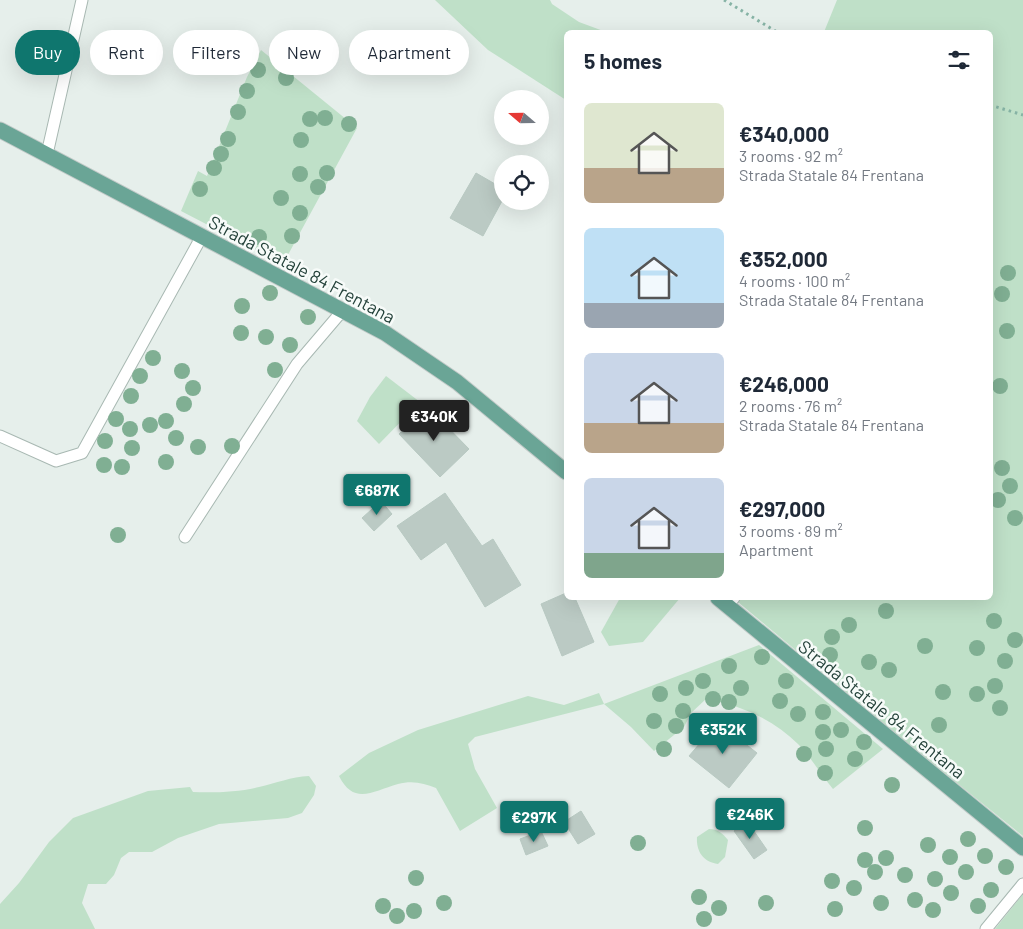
<!DOCTYPE html>
<meta charset="utf-8">
<style>
:root{--surface:#fff;--page:#f2f2f3;--text:#1f2937;--muted:#747a83;--accent:#0f766e}
body{margin:0;font-family:Barlow,sans-serif;background:var(--page);color:var(--text);height:100vh;display:flex;flex-direction:column;font-size:19px;white-space:nowrap}
*{box-sizing:border-box;margin:0}
p{font-size:16px;color:var(--muted)}
.icon{flex:none;width:28px;height:28px;fill:none;stroke:currentColor;stroke-width:2;stroke-linecap:round;stroke-linejoin:round}
.map{position:relative;flex:1;overflow:hidden}
.sheet{position:absolute;left:564px;top:30px;width:429px;height:570px;display:flex;flex-direction:column;background:var(--surface);border-radius:8px;box-shadow:0 5px 20px #0002}
.sheet>*{flex:none}
.guide{position:absolute;left:15px;top:30px;width:474px;height:45px;display:flex;gap:10px}
.needle{width:32px;rotate:290deg}
.tools{position:absolute;left:494px;top:90px;display:grid;gap:10px}
.tools a{display:grid;place-items:center;width:55px;height:55px;border-radius:50%;background:var(--surface);box-shadow:0 5px 20px #0002;font-size:25px}
.price{position:absolute;translate:-50% -42px;padding:0 11px;border-radius:5px;background:var(--accent);color:#fff;font-size:16px;line-height:32px;filter:drop-shadow(0 1px 2px #0008)}
.price::after{content:'';position:absolute;left:50%;top:30px;width:15px;height:11px;margin-left:-8px;background:inherit;clip-path:polygon(0 0,100% 0,50% 100%)}
.price.active{background:#222;color:#fff}
ul{padding:0;list-style:none}
li{display:flex;align-items:center;gap:15px;height:125px;padding:0 20px}
li span{display:grid;place-items:center;flex:none;width:140px;height:100px;border-radius:8px;color:#555}
li>.icon{margin-inline-start:auto}
span .icon{width:60px;height:60px;fill:#fffc;stroke-width:1}
li b{font-size:21px}
h2{display:flex;justify-content:space-between;align-items:center;height:60px;padding:0 20px;font-size:21px}
.chip{padding:0 18px;border-radius:22px;background:var(--surface);box-shadow:0 5px 20px #0002;font-size:18px;line-height:45px}
.chip.active{background:var(--accent);color:#fff}
.map>svg:first-child{display:block}
.green{fill:#bfe0c8}
.building{fill:#bbcac4;stroke:#b8c9c2}
.lines{fill:none;stroke-linecap:round;stroke-linejoin:round}
.lane-casing{stroke:#a8b8b2;stroke-width:13}
.primary-casing{stroke:#c2cac8;stroke-width:17}
.path{stroke:#86b3a5;stroke-width:3;stroke-dasharray:2.5 4;stroke-linecap:butt}
.lane{stroke:#fff;stroke-width:11}
.primary{stroke:#6aa596;stroke-width:15}
.tree{fill:#80af93}
.labels{text-anchor:middle;dominant-baseline:central;stroke-width:5;stroke-linejoin:round;paint-order:stroke}
.street-label{font-size:18px;fill:#24423a;stroke:#f7fbf9}
</style>
<div class="map">
<svg width="1023" height="929" viewBox="0 0 1023 929">
<rect width="100%" height="100%" fill="#e6efeb"/>
<g class="green">
<polygon points="435,0 550,0 552,4 579,22 606,32 566,32 566,100 488,50"/>
<polygon points="837,0 1023,0 1023,836 906,742 738,602 742,598 990,598 990,32 824,32"/>
<polygon points="261,50 357,128 283,264 181,211 198,171 207,176 247,77"/>
<polygon points="386,376 420,402 379,444 357,421 370,397"/>
<polygon points="620,598 680,598 643,642 609,646 601,632"/>
<path d="M759,645L883,749L833,789C821,775 811,757 798,744C773,719 740,705 706,699L691,713L684,727L654,751L631,727L604,704L475,737L468,744L475,769L497,808L460,831L436,788C424,783 412,780 398,784C373,791 354,806 339,776L369,753L418,730L528,696L564,705L599,693L604,704Z"/>
<path d="M309,776L316,786L314,795L302,813L288,818L219,824L178,838L152,852H129L121,858L114,875L106,884H88L82,903L95,929H0V904L19,883L49,842L73,818L148,791L190,787L193,792C214,793 239,792 259,787C276,783 291,777 309,776Z"/>
<path d="M709,829C718,829 722,833 728,840L725,857L718,864C703,862 696,851 697,837Z"/>
<polygon points="1023,894 1023,929 995,929"/>
</g>
<g class="building">
<polygon points="476,173 502,188 502,201 483,236 450,218"/>
<polygon points="428,407 469,449 440,477 399,434"/>
<polygon points="445,493 482,546 493,539 521,585 485,607 446,542 421,560 397,526"/>
<polygon points="381,501 392,514 374,531 362,518"/>
<polygon points="566,593 566,598 575,598 594,642 562,656 541,604"/>
<polygon points="718,722 757,753 729,788 689,756"/>
<polygon points="581,811 595,834 578,844 564,822"/>
<polygon points="747,821 767,850 754,859 734,831"/>
<polygon points="541,831 548,846 526,855 520,839"/>
</g>
<g class="lines">
<defs>
<g id="lane">
<polyline points="47,154 82,0"/>
<polyline points="0,436 56,461 82,453 202,236"/>
<polyline points="185,537 297,364 343,310"/>
<polyline points="727,605 734,598"/>
<polyline points="986,929 1023,884"/>
</g>
<g id="primary">
<polyline points="0,130 385,333 457,382 566,472"/>
<polyline points="718,598 1023,848"/>
</g>
</defs>
<use href="#lane" class="lane-casing"/>
<use href="#primary" class="primary-casing"/>
<g class="path">
<polyline points="724,0 777,32"/>
<polyline points="990,105 1023,115"/>
</g>
<use href="#lane" class="lane"/>
<use href="#primary" class="primary"/>
</g>
<g class="tree">
<circle cx="258" cy="70" r="8"/>
<circle cx="286" cy="78" r="8"/>
<circle cx="247" cy="91" r="8"/>
<circle cx="238" cy="112" r="8"/>
<circle cx="325" cy="118" r="8"/>
<circle cx="310" cy="119" r="8"/>
<circle cx="349" cy="124" r="8"/>
<circle cx="228" cy="139" r="8"/>
<circle cx="301" cy="140" r="8"/>
<circle cx="221" cy="154" r="8"/>
<circle cx="214" cy="168" r="8"/>
<circle cx="327" cy="173" r="8"/>
<circle cx="300" cy="174" r="8"/>
<circle cx="318" cy="187" r="8"/>
<circle cx="200" cy="189" r="8"/>
<circle cx="281" cy="198" r="8"/>
<circle cx="300" cy="213" r="8"/>
<circle cx="292" cy="236" r="8"/>
<circle cx="259" cy="237" r="8"/>
<circle cx="1008" cy="273" r="8"/>
<circle cx="270" cy="293" r="8"/>
<circle cx="1002" cy="294" r="8"/>
<circle cx="242" cy="306" r="8"/>
<circle cx="308" cy="317" r="8"/>
<circle cx="1007" cy="331" r="8"/>
<circle cx="241" cy="333" r="8"/>
<circle cx="266" cy="337" r="8"/>
<circle cx="290" cy="345" r="8"/>
<circle cx="153" cy="358" r="8"/>
<circle cx="275" cy="370" r="8"/>
<circle cx="182" cy="371" r="8"/>
<circle cx="140" cy="376" r="8"/>
<circle cx="1000" cy="386" r="8"/>
<circle cx="193" cy="388" r="8"/>
<circle cx="131" cy="396" r="8"/>
<circle cx="184" cy="404" r="8"/>
<circle cx="116" cy="419" r="8"/>
<circle cx="166" cy="421" r="8"/>
<circle cx="150" cy="425" r="8"/>
<circle cx="130" cy="429" r="8"/>
<circle cx="176" cy="438" r="8"/>
<circle cx="105" cy="441" r="8"/>
<circle cx="232" cy="446" r="8"/>
<circle cx="198" cy="447" r="8"/>
<circle cx="132" cy="448" r="8"/>
<circle cx="166" cy="462" r="8"/>
<circle cx="104" cy="465" r="8"/>
<circle cx="122" cy="467" r="8"/>
<circle cx="1002" cy="468" r="8"/>
<circle cx="1010" cy="486" r="8"/>
<circle cx="998" cy="500" r="8"/>
<circle cx="1015" cy="518" r="8"/>
<circle cx="118" cy="535" r="8"/>
<circle cx="886" cy="611" r="8"/>
<circle cx="994" cy="621" r="8"/>
<circle cx="849" cy="625" r="8"/>
<circle cx="832" cy="637" r="8"/>
<circle cx="1015" cy="640" r="8"/>
<circle cx="925" cy="646" r="8"/>
<circle cx="977" cy="648" r="8"/>
<circle cx="830" cy="655" r="8"/>
<circle cx="762" cy="657" r="8"/>
<circle cx="1005" cy="661" r="8"/>
<circle cx="869" cy="662" r="8"/>
<circle cx="729" cy="666" r="8"/>
<circle cx="889" cy="670" r="8"/>
<circle cx="703" cy="681" r="8"/>
<circle cx="786" cy="681" r="8"/>
<circle cx="995" cy="686" r="8"/>
<circle cx="686" cy="688" r="8"/>
<circle cx="741" cy="688" r="8"/>
<circle cx="943" cy="692" r="8"/>
<circle cx="660" cy="694" r="8"/>
<circle cx="977" cy="694" r="8"/>
<circle cx="713" cy="699" r="8"/>
<circle cx="780" cy="701" r="8"/>
<circle cx="729" cy="702" r="8"/>
<circle cx="1000" cy="708" r="8"/>
<circle cx="683" cy="711" r="8"/>
<circle cx="823" cy="712" r="8"/>
<circle cx="798" cy="714" r="8"/>
<circle cx="654" cy="721" r="8"/>
<circle cx="939" cy="725" r="8"/>
<circle cx="676" cy="726" r="8"/>
<circle cx="841" cy="730" r="8"/>
<circle cx="823" cy="732" r="8"/>
<circle cx="864" cy="742" r="8"/>
<circle cx="664" cy="749" r="8"/>
<circle cx="826" cy="749" r="8"/>
<circle cx="804" cy="754" r="8"/>
<circle cx="855" cy="759" r="8"/>
<circle cx="825" cy="773" r="8"/>
<circle cx="892" cy="785" r="8"/>
<circle cx="865" cy="828" r="8"/>
<circle cx="968" cy="839" r="8"/>
<circle cx="638" cy="843" r="8"/>
<circle cx="928" cy="845" r="8"/>
<circle cx="985" cy="856" r="8"/>
<circle cx="950" cy="857" r="8"/>
<circle cx="886" cy="858" r="8"/>
<circle cx="865" cy="860" r="8"/>
<circle cx="1006" cy="867" r="8"/>
<circle cx="875" cy="872" r="8"/>
<circle cx="966" cy="872" r="8"/>
<circle cx="905" cy="875" r="8"/>
<circle cx="416" cy="878" r="8"/>
<circle cx="935" cy="879" r="8"/>
<circle cx="832" cy="881" r="8"/>
<circle cx="854" cy="888" r="8"/>
<circle cx="991" cy="890" r="8"/>
<circle cx="951" cy="893" r="8"/>
<circle cx="699" cy="897" r="8"/>
<circle cx="915" cy="900" r="8"/>
<circle cx="444" cy="903" r="8"/>
<circle cx="766" cy="903" r="8"/>
<circle cx="881" cy="903" r="8"/>
<circle cx="383" cy="906" r="8"/>
<circle cx="978" cy="906" r="8"/>
<circle cx="719" cy="908" r="8"/>
<circle cx="835" cy="909" r="8"/>
<circle cx="933" cy="910" r="8"/>
<circle cx="414" cy="911" r="8"/>
<circle cx="397" cy="916" r="8"/>
<circle cx="704" cy="919" r="8"/>
</g>
<g class="labels">
<g class="street-label">
<text transform="translate(302 269) rotate(28)">Strada Statale 84 Frentana</text>
<text transform="translate(882 709) rotate(39)">Strada Statale 84 Frentana</text>
</g>
</g>
</svg>
<div class="tools">
<a><svg class="needle" viewBox="-14 -14 28 28"><path d="M0-13l5 13h-10z" fill="#e53935"/><path d="M0 13l5-13h-10z" fill="#747a83"/></svg></a>
<a><svg class="icon" aria-label="locate" viewBox="0 0 24 24"><circle cx="12" cy="12" r="6"/><path d="M12 2v4M12 18v4M2 12h4M18 12h4"/></svg></a>
</div>
<b class="price active" style="left:434px;top:442px">€340K</b>
<b class="price" style="left:377px;top:516px">€687K</b>
<b class="price" style="left:723px;top:755px">€352K</b>
<b class="price" style="left:750px;top:840px">€246K</b>
<b class="price" style="left:534px;top:843px">€297K</b>
<div class="guide">
<a class="chip active">Buy</a>
<a class="chip">Rent</a>
<a class="chip">Filters</a>
<a class="chip">New</a>
<a class="chip">Apartment</a>
</div>
<section class="sheet">
<h2>5 homes<svg class="icon" aria-label="filters" viewBox="0 0 24 24"><path d="M4 7h16M4 17h16"/><circle cx="9" cy="7" r="2"/><circle cx="15" cy="17" r="2"/></svg></h2>
<ul>
<li><span style="background:linear-gradient(#dfe7d0 65%,#b9a48a 0)"><svg class="icon" aria-label="home" viewBox="0 0 24 24"><path d="M3 11l9-7 9 7M6 9v11h12V9"/></svg></span><div><b>€340,000</b><p>3 rooms · 92 m²</p><p>Strada Statale 84 Frentana</p></div></li>
<li><span style="background:linear-gradient(#bfe0f5 75%,#9aa5b1 0)"><svg class="icon" aria-label="home" viewBox="0 0 24 24"><path d="M3 11l9-7 9 7M6 9v11h12V9"/></svg></span><div><b>€352,000</b><p>4 rooms · 100 m²</p><p>Strada Statale 84 Frentana</p></div></li>
<li><span style="background:linear-gradient(#c9d6e8 70%,#b9a48a 0)"><svg class="icon" aria-label="home" viewBox="0 0 24 24"><path d="M3 11l9-7 9 7M6 9v11h12V9"/></svg></span><div><b>€246,000</b><p>2 rooms · 76 m²</p><p>Strada Statale 84 Frentana</p></div></li>
<li><span style="background:linear-gradient(#c9d6e8 75%,#7fa58c 0)"><svg class="icon" aria-label="home" viewBox="0 0 24 24"><path d="M3 11l9-7 9 7M6 9v11h12V9"/></svg></span><div><b>€297,000</b><p>3 rooms · 89 m²</p><p>Apartment</p></div></li>
</ul>
</section>
</div>
